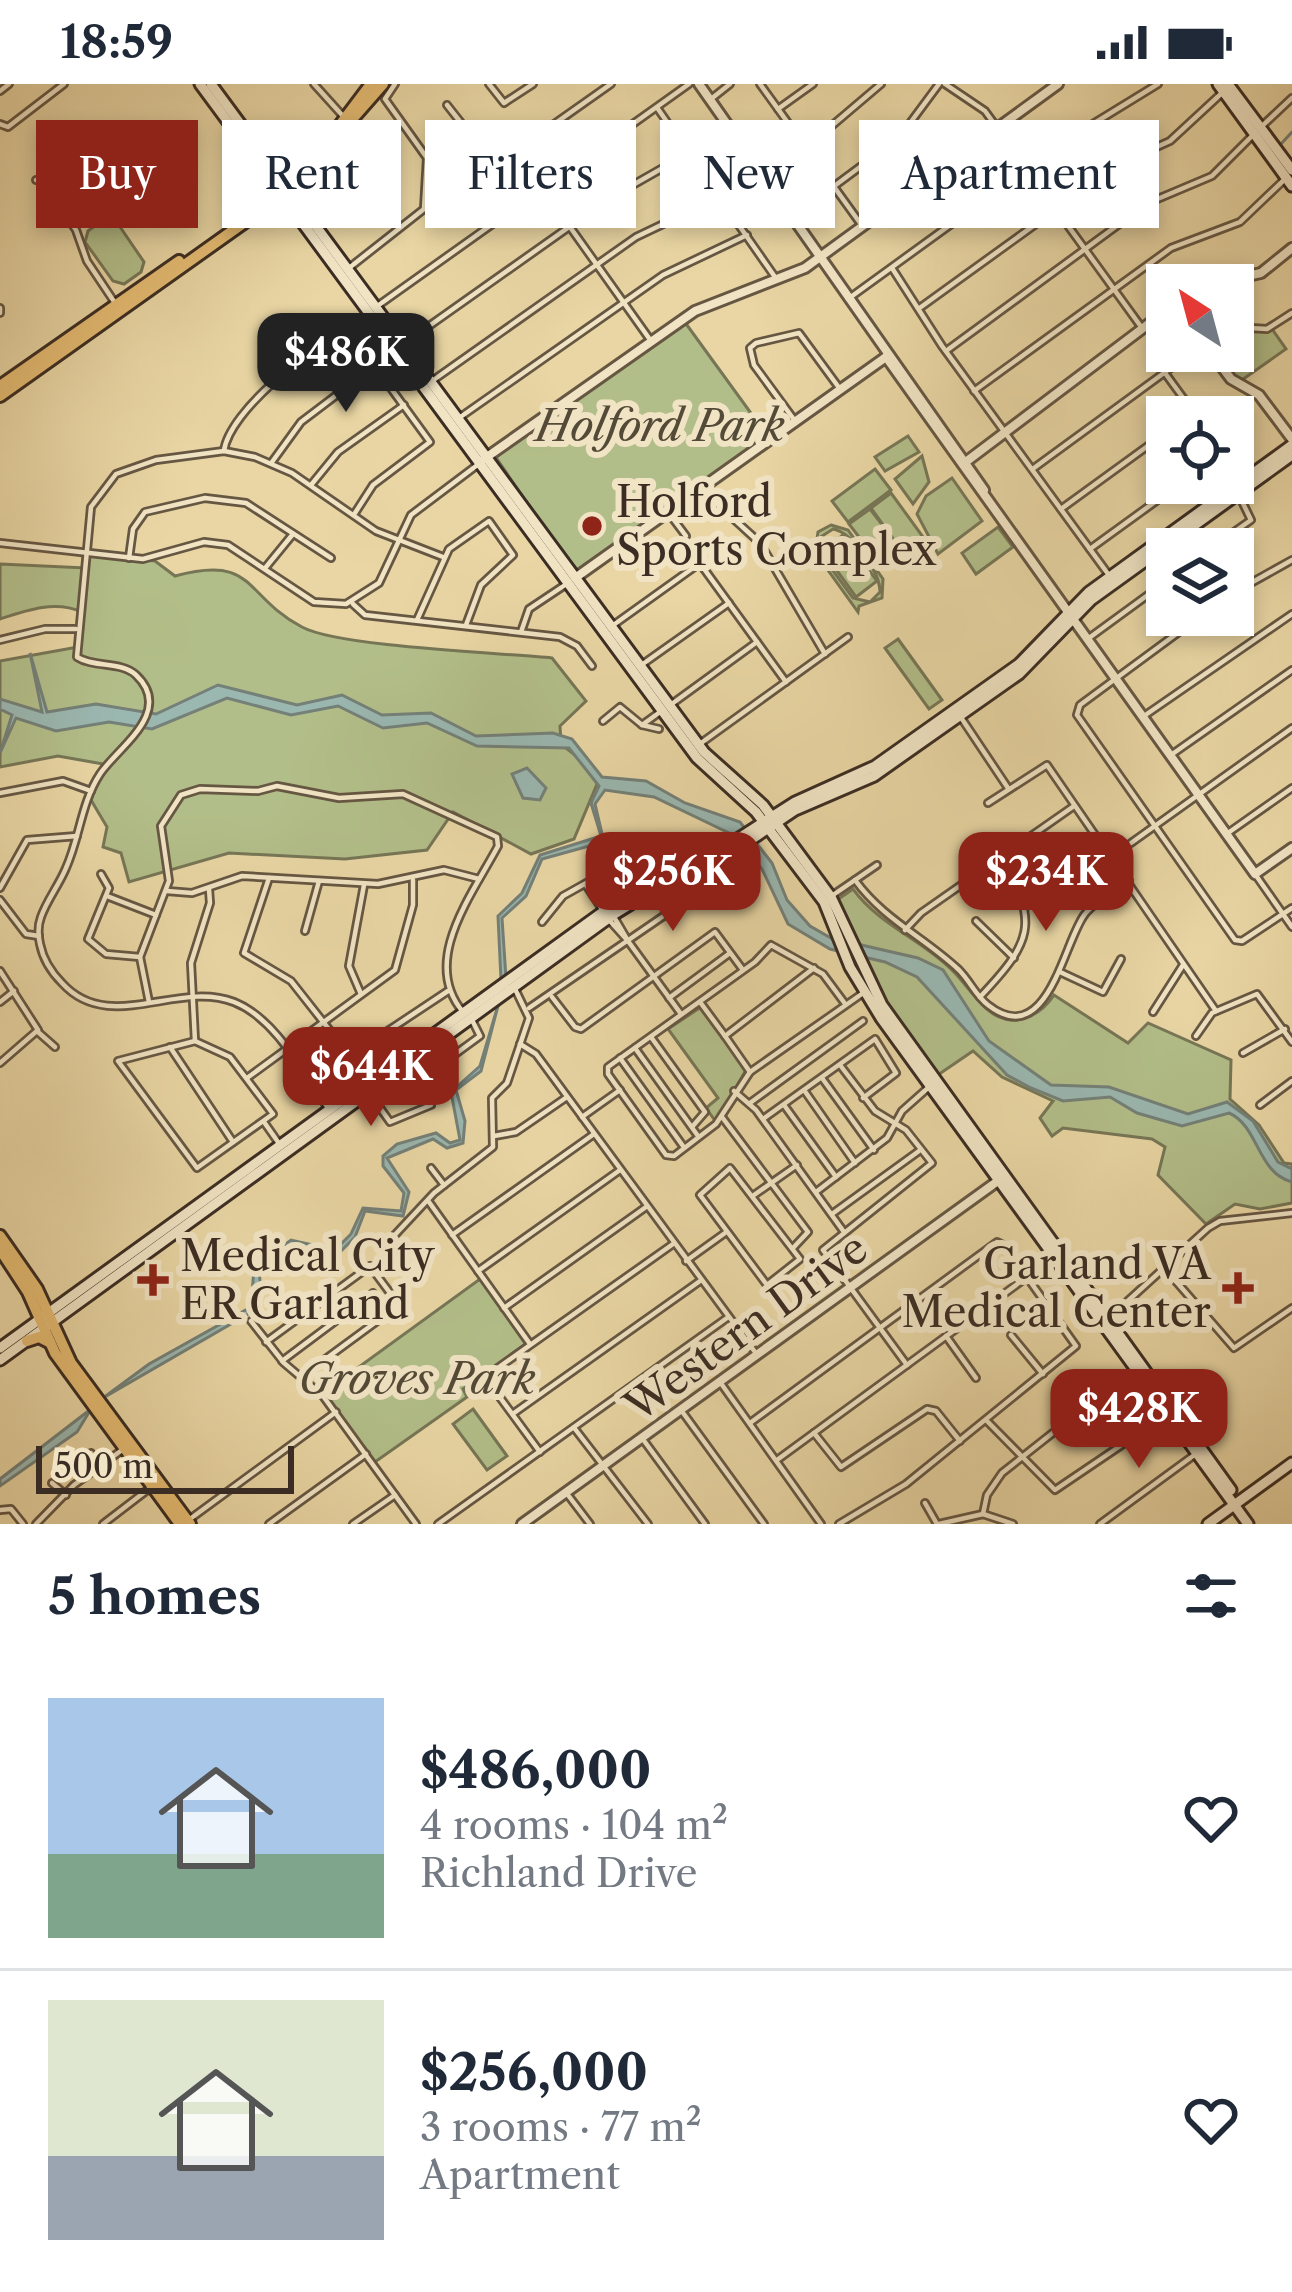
<!DOCTYPE html>
<meta charset="utf-8">
<style>
:root{--surface:#fff;--page:#f2f2f3;--text:#1f2937;--muted:#747a83;--line:#e0e1e3;--accent:#8f2418}
body{margin:0;font-family:"Libre Caslon Text",serif;background:var(--page);color:var(--text);height:100vh;display:flex;flex-direction:column;font-size:45px;white-space:nowrap}
*{box-sizing:border-box;margin:0}
p{font-size:39px;color:var(--muted)}
.icon{flex:none;width:66px;height:66px;fill:none;stroke:currentColor;stroke-width:2;stroke-linecap:round;stroke-linejoin:round}
.map{position:relative;height:1440px;overflow:hidden}
.drawer{display:flex;flex-direction:column;background:var(--surface);flex:1}
.drawer>*{flex:none}
.guide{position:absolute;left:36px;top:36px;width:1221px;height:108px;display:flex;gap:24px}
.needle{width:78px;rotate:324deg}
.fabs{position:absolute;left:1146px;top:180px;display:grid;gap:24px}
.fabs a{display:grid;place-items:center;width:108px;height:108px;border-radius:0px;background:var(--surface);box-shadow:0 6px 18px #0003;font-size:60px}
.scale{position:absolute;left:36px;bottom:30px;width:258px;box-sizing:border-box;padding-left:12px;border:6px solid #3b2d23;border-top:0;font-size:33px;line-height:42px;white-space:nowrap;color:#3b2d23;-webkit-text-stroke:9px #f1e4c4;paint-order:stroke}
.price{position:absolute;translate:-50% -102px;padding:0 27px;border-radius:24px;background:var(--accent);color:#fff;font-size:39px;line-height:78px;filter:drop-shadow(0 3px 6px #0008)}
.price::after{content:'';position:absolute;left:50%;top:72px;width:36px;height:27px;margin-left:-18px;background:inherit;clip-path:polygon(0 0,100% 0,50% 100%)}
.price.selected{background:#222;color:#fff}
ul{padding:0;list-style:none}
li{display:flex;align-items:center;gap:36px;height:300px;padding:0 48px}
li+li{border-top:3px solid var(--line)}
li span{display:grid;place-items:center;flex:none;width:336px;height:240px;border-radius:0px;color:#555}
li>.icon{margin-inline-start:auto}
span .icon{width:144px;height:144px;fill:#fffc;stroke-width:1}
li b{font-size:51px}
h2{display:flex;justify-content:space-between;align-items:center;height:144px;padding:0 48px;font-size:51px}
.tag{padding:0 42px;border-radius:0px;background:var(--surface);box-shadow:0 6px 18px #0003;font-size:42px;line-height:108px}
.tag.selected{background:var(--accent);color:#fff}
.status{display:flex;justify-content:space-between;align-items:center;height:84px;padding:0 60px;background:var(--surface);direction:ltr}
.status svg{height:33px;fill:currentColor}
.map>svg:first-child{display:block}
.green{fill:#b2be89;stroke:#767656;stroke-width:3;fill-rule:evenodd}
.water{fill:#9ab7b0;stroke:#748078;stroke-width:3}
.lines{fill:none;stroke-linecap:round;stroke-linejoin:round}
.stream{stroke:#748078;stroke-width:3}
.minor-casing{stroke:#665743;stroke-width:10}
.tertiary-casing{stroke:#665743;stroke-width:14}
.secondary-casing{stroke:#3b2d23;stroke-width:15}
.primary-casing{stroke:#3b2d23;stroke-width:16}
.minor{stroke:#f1e4c4;stroke-width:4.5}
.tertiary{stroke:#f1e4c4;stroke-width:8}
.secondary{stroke:#f1e4c4;stroke-width:9}
.primary{stroke:#e4bb72;stroke-width:10}
.poi-dot{fill:#8f2418;stroke:#f1e4c4;stroke-width:4.5}
.labels{text-anchor:middle;dominant-baseline:central;stroke-width:12;stroke-linejoin:round;paint-order:stroke}
.park-label{font-size:42px;font-style:italic;fill:#534a37;stroke:#f1e4c4}
.poi-label{font-size:42px;fill:#3b2d23;stroke:#f1e4c4;text-anchor:start}
.street-label{font-size:42px;fill:#3b2d23;stroke:#f1e4c4}
</style>
<div class="status"><b>18:59</b><svg viewBox="0 0 49 12"><path d="M0 12V9h3v3zM5 12V6h3v6zM10 12V3h3v9zM15 12V0h3v12zM26 1h20v11H26zM47 4h2v5h-2z"/></svg></div>
<div class="map">
<svg width="1292" height="1440" viewBox="0 0 1292 1440">
<rect width="100%" height="100%" fill="#e9d6a4"/>
<filter id="stains"><feTurbulence type="fractalNoise" baseFrequency=".00167" numOctaves="4"/><feColorMatrix values="0 0 0 0 .2 0 0 0 0 .09 0 0 0 0 .02 0 0 0 .5 -.17"/></filter>
<radialGradient id="worn" r=".72"><stop offset=".6" stop-color="#630" stop-opacity="0"/><stop offset="1" stop-color="#630" stop-opacity=".3"/></radialGradient>
<g class="green">
<polygon points="104,135 116,137 144,178 141,188 124,200 113,197 85,158 88,147"/>
<polygon points="684,237 769,354 574,488 495,372"/>
<polygon points="1239,245 1272,245 1286,265 1239,298 1213,267 1233,267 1233,246"/>
<polygon points="908,352 919,368 885,387 875,373"/>
<polygon points="922,372 929,398 913,420 895,395"/>
<polygon points="875,385 891,406 848,438 832,417"/>
<polygon points="952,394 982,437 938,470 917,430 926,412"/>
<polygon points="891,409 923,453 882,483 849,440 870,425 894,456 871,424"/>
<path d="M831,441L848,446L883,495L882,514L859,522L858,528L815,468L818,448ZM833,445C853,449 880,488 880,508L870,518L853,514L820,469L819,454Z"/>
<polygon points="998,443 1013,463 976,490 962,469"/>
<polygon points="843,451 877,497 856,513 822,466"/>
<path d="M88,471L155,477L175,492C256,470 243,512 302,543C339,563 502,569 552,574L586,617L560,642L561,660L586,680L597,700L574,755L531,770L453,728L427,766L345,775L229,769L129,798L121,769L103,763L107,743L91,716L103,680L58,672L0,683V577L78,563L82,528C55,516 27,526 0,535V480L86,484Z"/>
<polygon points="898,555 942,616 929,625 885,564"/>
<path d="M853,805C880,842 922,855 953,887C967,901 981,925 999,933C1021,943 1043,928 1054,911L1128,959L1148,939L1231,976L1230,1015L1259,1041L1284,1079L1292,1080V1119L1260,1125L1235,1120L1206,1140L1158,1091L1165,1063L1152,1055L1063,1044L1052,1052L1040,1034L1053,1017L1002,993L973,967L935,993L872,902L837,816Z"/>
<polygon points="701,923 746,986 716,1038 706,1024 718,1014 668,945"/>
<polygon points="480,1195 527,1259 463,1305 467,1313 375,1378 323,1309"/>
<polygon points="473,1325 507,1372 487,1386 453,1340"/>
</g>
<g class="water">
<path d="M30,569L47,628L96,620L156,630L218,601L297,621L342,611L382,631L431,629L476,652L553,649L572,655L602,693L646,697L685,719L740,738L772,779L787,816L810,842L831,854L918,874L943,886L989,957L1051,1001L1109,1003L1188,1030L1227,1018L1253,1037L1278,1078L1292,1085V1098C1257,1089 1259,1042 1229,1029L1182,1042L1137,1029L1110,1013L1063,1017L1031,1004L1007,991L917,893L885,878L830,865L788,840L762,785L731,750L654,713L605,706L595,720L604,758L542,775L526,812L502,834L506,894L501,896L498,832L522,809L540,771L601,752L591,719L599,702L569,664L477,662L427,639L383,644L338,622L291,631L227,614L152,645L109,638L56,647L16,634L0,669L12,631L0,625V615L42,628Z"/>
<polygon points="527,684 546,704 540,716 523,714 512,690"/>
<polygon points="499,918 481,987 456,1006 465,1037 463,1059 447,1064 433,1055 387,1074 409,1108 403,1132 365,1127 355,1153 337,1171 292,1160 259,1183 261,1212 255,1226 103,1314 149,1280 251,1223 254,1184 291,1156 335,1166 351,1150 363,1124 401,1127 404,1109 383,1082 383,1072 397,1060 436,1049 450,1059 460,1056 451,1008 480,982"/>
<polygon points="91,1325 77,1348 0,1402 0,1395"/>
</g>
<g class="lines">
<polyline class="stream" points="1280,61 1292,48"/>
<defs>
<g id="minor">
<polyline points="314,0 342,31"/>
<polyline points="489,0 504,19 533,0"/>
<polyline points="760,0 863,143"/>
<polyline points="945,0 985,27 1142,244"/>
<polyline points="0,7 9,0"/>
<polyline points="711,15 730,0"/>
<polyline points="447,21 495,82"/>
<polyline points="658,25 775,193"/>
<polyline points="778,25 813,0"/>
<polyline points="0,40 8,43 64,0"/>
<polyline points="1261,43 1292,14"/>
<polyline points="808,62 881,0"/>
<polyline points="36,96 42,97 76,146 87,177 115,219"/>
<polyline points="833,103 899,54 939,0"/>
<polyline points="543,105 651,257"/>
<polyline points="498,135 478,108 479,93 611,0"/>
<polyline points="349,184 424,125 427,74 385,15 395,0"/>
<polyline points="892,184 942,262 1111,494"/>
<polyline points="848,215 1070,54 1158,0"/>
<polyline points="376,223 689,0"/>
<polyline points="921,223 1119,80 1170,57 1223,8"/>
<polyline points="0,224 0,229"/>
<polyline points="1233,243 1267,245 1292,229"/>
<polyline points="405,259 610,114 689,69"/>
<polyline points="946,267 1148,119 1212,92 1253,51"/>
<polyline points="1165,289 1197,333"/>
<polyline points="432,297 636,153 720,113"/>
<polyline points="974,307 1171,164 1240,138 1284,96"/>
<polyline points="459,334 663,191 747,151"/>
<polyline points="795,337 754,281 750,264 756,259 799,249 840,305"/>
<path d="M224,367C229,327 313,260 350,248L430,358L373,401L355,429"/>
<polyline points="272,378 301,338 396,266"/>
<polyline points="1233,382 1244,398"/>
<polyline points="1034,384 1194,267"/>
<polyline points="311,401 338,368 404,321"/>
<polyline points="701,405 760,459 825,570"/>
<polyline points="1061,425 1167,348"/>
<polyline points="668,428 686,452"/>
<polyline points="0,459 143,475 204,458 228,461 314,518 346,520 379,499 411,431 480,379"/>
<polyline points="686,460 786,598"/>
<polyline points="1090,465 1181,399"/>
<polyline points="1210,465 1251,436 1238,409"/>
<polyline points="129,474 133,445 145,428 205,414 246,419 331,474"/>
<polyline points="266,483 293,450"/>
<polyline points="1233,509 1292,476"/>
<polyline points="353,520 365,531 560,553 577,562 592,582"/>
<polyline points="1202,531 1080,621 1077,631 1235,856 1242,857 1292,824"/>
<polyline points="417,536 449,465 489,437 513,471 481,501 466,541"/>
<polyline points="612,542 700,479"/>
<polyline points="521,548 529,525 568,499"/>
<polyline points="1089,554 1167,497"/>
<polyline points="0,556 45,545 76,545"/>
<polyline points="640,582 729,519"/>
<polyline points="669,622 757,558"/>
<polyline points="1144,632 1292,530"/>
<polyline points="962,635 1008,704"/>
<polyline points="603,637 620,623 642,641 659,645"/>
<polyline points="642,641 660,628"/>
<polyline points="697,662 848,553"/>
<polyline points="1171,671 1292,586"/>
<polyline points="0,709 63,697 91,707"/>
<polyline points="988,719 1047,681 1216,927"/>
<polyline points="1228,749 1292,704"/>
<polyline points="1131,759 1292,644"/>
<polyline points="101,790 109,804 88,855 106,870 140,873"/>
<polyline points="1255,790 1292,843"/>
<polyline points="1065,792 1089,825"/>
<polyline points="269,794 244,869 291,897 350,972 448,907"/>
<path d="M855,796C884,836 924,853 959,886C970,897 976,912 988,921C1048,968 1064,856 1085,830C1095,817 1115,807 1129,797"/>
<polyline points="591,799 608,824"/>
<polyline points="586,801 604,828"/>
<polyline points="0,804 27,756 77,752"/>
<polyline points="167,807 192,809 242,792 378,800 444,786 479,795"/>
<polyline points="833,811 877,781"/>
<polyline points="107,812 156,831"/>
<polyline points="0,816 26,850 39,852"/>
<polyline points="610,837 628,857 614,833"/>
<polyline points="976,837 1014,874"/>
<polyline points="542,838 563,812 638,770"/>
<polyline points="905,846 921,829 1074,722"/>
<polyline points="305,847 319,797"/>
<polyline points="628,857 681,930"/>
<polyline points="0,887 38,946 0,979"/>
<polyline points="1060,888 1103,908 1121,875"/>
<polyline points="361,910 349,882 364,801"/>
<polyline points="552,913 575,943 581,945 715,848 743,886"/>
<path d="M980,913C1030,860 1042,838 999,775"/>
<polyline points="669,914 730,869"/>
<polyline points="0,918 14,907"/>
<path d="M149,918L140,873L169,797L161,742L181,711L200,705L258,707L277,702L339,714L403,710L497,753L498,762C472,811 420,877 463,928"/>
<polyline points="700,918 725,952"/>
<polyline points="846,921 823,890 771,861 755,878 608,983 608,990 666,1071 674,1072 716,1040 750,988 866,907"/>
<polyline points="529,924 665,831 675,817"/>
<polyline points="1153,928 1183,881"/>
<polyline points="38,948 55,963"/>
<polyline points="1196,952 1212,929 1257,910 1292,958"/>
<polyline points="651,953 705,1028 692,1043"/>
<polygon points="195,957 230,973 273,1030 197,1084 118,977"/>
<polyline points="195,957 191,879 210,819 209,805"/>
<polyline points="520,960 536,970 755,1268"/>
<polyline points="170,963 233,1058"/>
<polyline points="635,964 698,1052"/>
<polyline points="1243,969 1285,945"/>
<polyline points="620,974 683,1062"/>
<polyline points="840,981 875,1027 906,1046 932,1079 823,1166 907,1281"/>
<path d="M408,985C416,996 428,1008 431,1021L390,1038L373,1014L410,988"/>
<polyline points="750,988 725,952 814,884"/>
<polyline points="247,994 395,886 413,821 413,796"/>
<polyline points="822,994 874,1066"/>
<polyline points="417,998 480,952 471,934"/>
<polyline points="804,1006 855,1079"/>
<polyline points="734,1007 756,1026 844,1148"/>
<polyline points="750,1019 863,937"/>
<polyline points="784,1021 836,1093"/>
<polyline points="1260,1021 1292,997"/>
<path d="M330,1027C304,991 277,935 234,918C177,896 109,951 62,899C51,888 43,875 40,860C38,851 38,841 41,833C47,816 59,801 66,784C80,753 81,719 100,690C117,664 175,628 136,591C121,577 94,584 77,573L91,423L116,390L156,376L224,367L255,373L292,389L376,447L443,473"/>
<polyline points="582,1033 620,1006"/>
<polyline points="722,1033 808,1148 793,1164"/>
<polyline points="763,1035 875,955 896,989 863,1014"/>
<polyline points="264,1038 278,1058"/>
<polyline points="494,1052 516,1048 567,1013"/>
<polyline points="431,1084 444,1101"/>
<polygon points="730,1084 800,1175 767,1201 700,1111"/>
<polyline points="816,1108 887,1054 902,1027 929,1003"/>
<polyline points="754,1111 797,1081"/>
<polyline points="429,1118 530,1260"/>
<polyline points="832,1130 919,1067"/>
<polyline points="452,1151 594,1050"/>
<polyline points="392,1154 434,1109 493,1063 492,1014 507,999 529,934 516,907"/>
<polyline points="686,1177 725,1149"/>
<polyline points="478,1187 620,1086"/>
<polyline points="1167,1187 1234,1264 1292,1224"/>
<polyline points="504,1224 646,1123"/>
<polyline points="1108,1235 1208,1144 1220,1137 1292,1129"/>
<polyline points="251,1237 284,1279 323,1312 416,1440"/>
<polyline points="1011,1251 1043,1290"/>
<polyline points="946,1252 976,1294"/>
<polyline points="266,1258 370,1182 399,1221 301,1293"/>
<polyline points="282,1277 373,1209"/>
<polyline points="720,1298 821,1440"/>
<polyline points="681,1326 764,1440"/>
<polyline points="514,1329 700,1197"/>
<polyline points="986,1336 1055,1406 1166,1331"/>
<polyline points="750,1339 997,1158 1005,1162 1076,1262 906,1400 839,1440"/>
<polyline points="575,1345 648,1440"/>
<polyline points="814,1349 841,1383 927,1325 936,1327 960,1357"/>
<polyline points="642,1354 705,1440"/>
<polyline points="540,1368 485,1293 673,1160"/>
<polyline points="91,1369 100,1382"/>
<polyline points="777,1376 1053,1174"/>
<polyline points="52,1399 66,1411"/>
<polyline points="568,1411 590,1440"/>
<polyline points="925,1419 937,1440"/>
<polyline points="0,1426 11,1425 23,1440"/>
<polyline points="983,1430 987,1411 1002,1389 1135,1284"/>
<polyline points="190,1435 336,1328"/>
<polyline points="36,1440 74,1401 122,1366"/>
<polyline points="103,1440 150,1404"/>
<polyline points="269,1440 366,1370"/>
<polyline points="353,1440 395,1411"/>
<polyline points="438,1440 727,1234"/>
<polyline points="939,1440 983,1430 1013,1440"/>
<polyline points="1100,1440 1197,1369"/>
</g>
<g id="tertiary">
<polyline points="699,0 984,406"/>
<polyline points="1206,201 1261,189 1292,164"/>
<polyline points="1210,267 1231,295 1259,311 1292,355"/>
<polyline points="886,273 1255,790 1292,764"/>
<polyline points="484,375 695,227 805,184 1058,0"/>
<polyline points="963,380 1167,226"/>
<polyline points="575,494 886,273"/>
<polyline points="522,1440 1002,1094"/>
</g>
<g id="secondary">
<polyline points="200,0 697,674 756,728 824,818 850,883 881,934 1248,1440"/>
<polyline points="211,0 704,668 763,721 831,813 882,921 1231,1406"/>
<polyline points="1218,0 1292,102"/>
<polyline points="1228,0 1292,86"/>
<polyline points="0,1264 618,817 657,792 725,763 795,718 875,682 1019,580 1089,508 1292,361"/>
<polyline points="0,1276 613,831 673,794 724,774 795,726 874,692 1019,590 1091,516 1292,371"/>
<polyline points="1208,1440 1292,1379"/>
</g>
<g id="primary">
<polyline points="325,61 371,0"/>
<polyline points="0,302 179,177"/>
<polyline points="0,312 290,106 383,0"/>
<polyline points="0,1152 37,1205 71,1279 190,1440"/>
<polyline points="0,1165 28,1208 55,1269 180,1440"/>
<polyline points="27,1257 39,1253 49,1258"/>
</g>
</defs>
<use href="#minor" class="minor-casing"/>
<use href="#tertiary" class="tertiary-casing"/>
<use href="#secondary" class="secondary-casing"/>
<use href="#primary" class="primary-casing"/>
<use href="#minor" class="minor"/>
<use href="#tertiary" class="tertiary"/>
<use href="#secondary" class="secondary"/>
<use href="#primary" class="primary"/>
</g>
<g class="poi-dot">
<circle cx="592" cy="442" r="12"/>
<path d="M147 1178h12v12h12v12h-12v12h-12v-12h-12v-12h12z"/>
<path d="M1232 1186h12v12h12v12h-12v12h-12v-12h-12v-12h12z"/>
</g>
<g class="labels">
<g class="park-label">
<text x="660" y="342">Holford Park</text>
<text x="417" y="1295">Groves Park</text>
</g>
<g class="poi-label">
<text x="616" y="418">Holford<tspan x="616" dy="48">Sports Complex</tspan></text>
<text x="180" y="1172">Medical City<tspan x="180" dy="48">ER Garland</tspan></text>
<text x="1211" y="1180" text-anchor="end">Garland VA<tspan x="1211" dy="48">Medical Center</tspan></text>
</g>
<g class="street-label">
<text transform="translate(746 1243) rotate(-36)">Western Drive</text>
</g>
</g>
<rect width="100%" height="100%" filter="url(#stains)"/>
<rect width="100%" height="100%" fill="url(#worn)"/>
</svg>
<div class="fabs">
<a><svg class="needle" viewBox="-14 -14 28 28"><path d="M0-13l5 13h-10z" fill="#e53935"/><path d="M0 13l5-13h-10z" fill="#747a83"/></svg></a>
<a><svg class="icon" aria-label="locate" viewBox="0 0 24 24"><circle cx="12" cy="12" r="6"/><path d="M12 2v4M12 18v4M2 12h4M18 12h4"/></svg></a>
<a><svg class="icon" aria-label="layers" viewBox="0 0 24 24"><path d="M12 4l9 5-9 5-9-5zM3 14l9 5 9-5"/></svg></a>
</div>
<div class="scale">500 m</div>
<b class="price selected" style="left:346px;top:331px">$486K</b>
<b class="price" style="left:673px;top:850px">$256K</b>
<b class="price" style="left:1046px;top:850px">$234K</b>
<b class="price" style="left:371px;top:1045px">$644K</b>
<b class="price" style="left:1139px;top:1387px">$428K</b>
<div class="guide">
<a class="tag selected">Buy</a>
<a class="tag">Rent</a>
<a class="tag">Filters</a>
<a class="tag">New</a>
<a class="tag">Apartment</a>
</div>
</div>
<section class="drawer">
<h2>5 homes<svg class="icon" aria-label="filters" viewBox="0 0 24 24"><path d="M4 7h16M4 17h16"/><circle cx="9" cy="7" r="2"/><circle cx="15" cy="17" r="2"/></svg></h2>
<ul>
<li><span style="background:linear-gradient(#a9c7e8 65%,#7fa58c 0)"><svg class="icon" aria-label="home" viewBox="0 0 24 24"><path d="M3 11l9-7 9 7M6 9v11h12V9"/></svg></span><div><b>$486,000</b><p>4 rooms · 104 m²</p><p>Richland Drive</p></div><svg class="icon" aria-label="heart" viewBox="0 0 24 24"><path d="M12 20l-8-8c-3-5 5-10 8-4 3-6 11-1 8 4z"/></svg></li>
<li><span style="background:linear-gradient(#dfe7d0 65%,#9aa5b1 0)"><svg class="icon" aria-label="home" viewBox="0 0 24 24"><path d="M3 11l9-7 9 7M6 9v11h12V9"/></svg></span><div><b>$256,000</b><p>3 rooms · 77 m²</p><p>Apartment</p></div><svg class="icon" aria-label="heart" viewBox="0 0 24 24"><path d="M12 20l-8-8c-3-5 5-10 8-4 3-6 11-1 8 4z"/></svg></li>
</ul>
</section>
